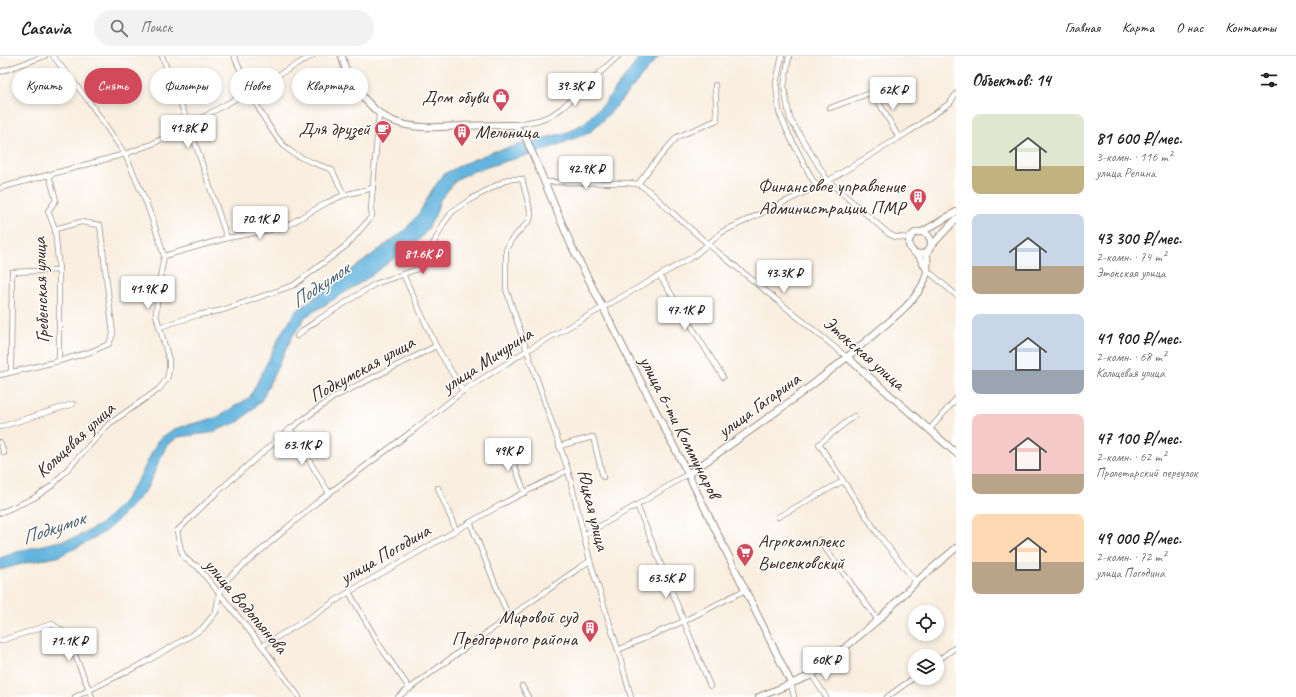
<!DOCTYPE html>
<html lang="ru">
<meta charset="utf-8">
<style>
:root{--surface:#fff;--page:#f2f2f2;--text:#202124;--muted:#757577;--line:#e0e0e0;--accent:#d1495b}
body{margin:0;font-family:Caveat,sans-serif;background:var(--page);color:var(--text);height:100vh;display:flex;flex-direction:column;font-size:15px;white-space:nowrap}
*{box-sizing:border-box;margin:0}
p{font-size:13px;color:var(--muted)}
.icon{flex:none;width:22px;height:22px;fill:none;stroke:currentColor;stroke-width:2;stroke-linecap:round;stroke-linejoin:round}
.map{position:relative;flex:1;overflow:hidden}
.side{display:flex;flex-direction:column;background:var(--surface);width:340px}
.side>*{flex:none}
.banner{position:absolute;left:12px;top:12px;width:380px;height:36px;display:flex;gap:8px}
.controls{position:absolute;left:908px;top:549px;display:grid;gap:8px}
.controls a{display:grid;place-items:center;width:36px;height:36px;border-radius:50%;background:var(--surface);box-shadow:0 2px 6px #0003;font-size:20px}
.price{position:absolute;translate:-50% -34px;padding:0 9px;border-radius:4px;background:#fff;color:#222;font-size:13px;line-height:26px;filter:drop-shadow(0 1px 2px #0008)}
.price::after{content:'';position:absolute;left:50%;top:24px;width:12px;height:9px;margin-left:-6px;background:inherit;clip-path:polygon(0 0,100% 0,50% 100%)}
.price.on{background:var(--accent);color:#fff}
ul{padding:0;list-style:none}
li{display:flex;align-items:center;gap:12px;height:100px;padding:0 16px}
li span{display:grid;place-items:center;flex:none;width:112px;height:80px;border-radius:8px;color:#555}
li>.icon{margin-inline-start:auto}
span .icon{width:48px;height:48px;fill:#fffc;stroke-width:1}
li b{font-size:17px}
h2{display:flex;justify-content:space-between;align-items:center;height:48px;padding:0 16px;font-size:17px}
.tag{padding:0 14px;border-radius:18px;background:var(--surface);box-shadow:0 2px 6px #0003;font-size:14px;line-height:36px}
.tag.on{background:var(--accent);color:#fff}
header{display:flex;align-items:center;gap:24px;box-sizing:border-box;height:56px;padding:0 20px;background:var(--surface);border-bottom:1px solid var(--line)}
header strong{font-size:19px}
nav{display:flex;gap:22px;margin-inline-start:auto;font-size:14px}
.search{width:280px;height:36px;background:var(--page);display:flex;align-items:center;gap:10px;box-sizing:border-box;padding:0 14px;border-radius:22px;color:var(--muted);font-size:15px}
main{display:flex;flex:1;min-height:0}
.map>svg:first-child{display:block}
.water{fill:#63b4de;stroke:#4f6f7e}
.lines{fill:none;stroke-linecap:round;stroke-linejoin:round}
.street-casing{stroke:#9a8c7f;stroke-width:6}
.secondary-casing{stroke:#9a8c7f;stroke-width:8}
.street{stroke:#fff;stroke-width:4.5}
.secondary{stroke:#fff;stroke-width:6}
.labels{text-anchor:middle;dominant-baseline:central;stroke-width:3;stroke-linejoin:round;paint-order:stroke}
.poi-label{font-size:19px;fill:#3b2a1e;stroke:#fff;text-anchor:end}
.street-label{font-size:19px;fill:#3b2a1e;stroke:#fff}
.water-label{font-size:20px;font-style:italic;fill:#4b616b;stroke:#fff}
</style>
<header>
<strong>Casavia</strong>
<div class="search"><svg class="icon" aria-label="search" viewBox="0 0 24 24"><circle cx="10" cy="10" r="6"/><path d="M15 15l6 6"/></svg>Поиск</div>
<nav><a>Главная</a><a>Карта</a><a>О нас</a><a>Контакты</a></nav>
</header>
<main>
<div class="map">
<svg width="956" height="641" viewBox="0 0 956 641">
<rect width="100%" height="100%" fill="#fff"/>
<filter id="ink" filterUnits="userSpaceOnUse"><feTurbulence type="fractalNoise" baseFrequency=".025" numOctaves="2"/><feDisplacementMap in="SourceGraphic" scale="8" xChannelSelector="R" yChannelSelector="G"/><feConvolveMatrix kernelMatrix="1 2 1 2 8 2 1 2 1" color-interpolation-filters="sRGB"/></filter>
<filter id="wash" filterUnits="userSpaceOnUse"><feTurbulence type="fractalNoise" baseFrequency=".012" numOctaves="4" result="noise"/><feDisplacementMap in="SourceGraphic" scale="16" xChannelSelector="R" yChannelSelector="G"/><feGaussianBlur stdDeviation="0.9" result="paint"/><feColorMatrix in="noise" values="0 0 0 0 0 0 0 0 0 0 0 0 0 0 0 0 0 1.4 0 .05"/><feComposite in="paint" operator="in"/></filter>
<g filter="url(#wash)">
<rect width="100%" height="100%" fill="#f9eee0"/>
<polygon class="water" points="641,0 659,0 612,55 589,77 539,96 510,104 474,115 457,123 440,144 435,159 428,173 419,184 365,224 305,261 292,281 261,345 240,365 210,377 178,381 166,390 147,432 128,454 106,475 84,488 57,501 29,506 0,514 0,502 23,494 77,481 101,468 123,446 141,419 158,384 174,373 218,361 250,341 282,276 295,256 404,175 418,159 432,134 444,118 465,107 492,96 568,76 584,67 604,48"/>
</g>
<g filter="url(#ink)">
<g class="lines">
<defs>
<g id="street">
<polyline points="162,0 189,69 227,182"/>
<path d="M234,0C246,27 267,77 290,95C302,104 318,108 332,114L344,139L373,132"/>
<polyline points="782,0 776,27 779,56 789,79 812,123 818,131"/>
<polyline points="789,0 784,31 790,63 828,125 889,178 895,181 911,182"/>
<polyline points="0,16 45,0"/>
<polyline points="873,36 899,82"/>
<polyline points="830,52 873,36 896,25"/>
<polyline points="514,69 539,64 552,59 562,52 618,0"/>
<polyline points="49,119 56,144 48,155 55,173 59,214 59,305"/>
<polyline points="544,126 627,127 638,128 648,134 677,161 708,188 848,302"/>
<polyline points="638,128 651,111 677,81 717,64 715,29"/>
<polyline points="0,132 125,98 152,88 189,69 312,0"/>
<polyline points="164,200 227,182 261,176 288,169 328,146 344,139"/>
<polyline points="928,215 956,239"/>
<polyline points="403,218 436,290 463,335"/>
<polyline points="660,220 723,321"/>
<polyline points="159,271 198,259 223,254 294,229 347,189 372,160 371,153 379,58"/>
<polyline points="297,280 305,273 318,264 375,228 418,213 424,206 444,167 453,155 473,142 508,123 522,123 531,158 530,164 511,184 506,194 506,233 568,414 590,505 618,594 631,641"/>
<polyline points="11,315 12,216 59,214"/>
<polyline points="0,319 59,305 90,296 109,288 113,278 100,169 81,166 55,173"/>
<polyline points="854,360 819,388 878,478 916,526"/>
<polyline points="0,371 73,348"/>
<polyline points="290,373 329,437"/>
<polyline points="929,374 956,343"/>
<polyline points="0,386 4,397"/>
<polyline points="507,390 525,437"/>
<polyline points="559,390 593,381 603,421"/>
<polyline points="438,432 456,474"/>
<polyline points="637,449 710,630"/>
<polyline points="0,457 34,442 53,429 109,368 159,333 167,323 169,314 169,304 156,259 158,232 164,200 158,180 146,146 125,98 88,44 53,0"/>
<polyline points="778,461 843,425"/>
<polyline points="470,466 509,562"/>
<polyline points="584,479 637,449 688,418"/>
<polyline points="819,484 878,564"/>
<polyline points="349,536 380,590 410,633"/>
<polyline points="0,585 52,568 66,577 92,641"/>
<polyline points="262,590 311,561 349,536 502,448 568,414"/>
<polyline points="618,594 684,565 745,534"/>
<polyline points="937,605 956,591"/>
<polyline points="812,619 826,641"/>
<polyline points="791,627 794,641"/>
<polyline points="522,630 528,641"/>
<polyline points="75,641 144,607 202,573 216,556 219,538 225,525 316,447 415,373 463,335 526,295 694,200 722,176 828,125 910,75 950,47 956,38"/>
<path d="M299,641L262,590L197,510C179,502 181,493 177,475L214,439L255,403L290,373L334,341L436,290"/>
<polyline points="398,641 462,594 582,510 590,505"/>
<polyline points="887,641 915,621"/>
</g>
<g id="secondary">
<path d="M342,0C345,16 351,28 362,40C371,50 380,60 393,65C415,74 439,71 462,70C480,69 497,69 514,69L525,80L572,191L688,418L791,627"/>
<polyline points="922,176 956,156"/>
<circle cx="920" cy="187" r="11"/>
<polyline points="931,190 956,163"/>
<polyline points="918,198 927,214"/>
<polyline points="848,302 956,397"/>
<path d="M688,418C753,373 819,327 879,274C896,260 917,244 925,223C929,214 927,205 927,196"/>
<polyline points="759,641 812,619 878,564 916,526 956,492"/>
</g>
</defs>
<use href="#street" class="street-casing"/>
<use href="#secondary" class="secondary-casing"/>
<use href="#street" class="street"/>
<use href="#secondary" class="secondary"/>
</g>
</g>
<defs>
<symbol id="shop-pin" viewBox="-11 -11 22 30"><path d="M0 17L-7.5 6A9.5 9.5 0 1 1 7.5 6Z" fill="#d1495b" stroke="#fff"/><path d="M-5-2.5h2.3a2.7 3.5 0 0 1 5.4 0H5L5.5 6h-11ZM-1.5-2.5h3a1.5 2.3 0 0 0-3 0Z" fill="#fff"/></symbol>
<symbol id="cafe-pin" viewBox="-11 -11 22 30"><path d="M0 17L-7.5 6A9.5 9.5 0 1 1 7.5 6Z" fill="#d1495b" stroke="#fff"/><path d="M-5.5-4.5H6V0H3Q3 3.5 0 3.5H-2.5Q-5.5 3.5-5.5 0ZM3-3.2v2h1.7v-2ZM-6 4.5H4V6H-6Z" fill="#fff"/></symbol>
<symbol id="building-pin" viewBox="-11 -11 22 30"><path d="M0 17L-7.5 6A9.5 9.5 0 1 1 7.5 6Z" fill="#d1495b" stroke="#fff"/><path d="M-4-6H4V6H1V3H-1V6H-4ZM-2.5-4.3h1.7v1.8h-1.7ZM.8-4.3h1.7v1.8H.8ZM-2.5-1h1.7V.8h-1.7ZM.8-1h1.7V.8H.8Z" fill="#fff"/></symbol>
<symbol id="supermarket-pin" viewBox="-11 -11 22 30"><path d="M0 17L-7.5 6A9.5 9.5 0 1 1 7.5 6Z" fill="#d1495b" stroke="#fff"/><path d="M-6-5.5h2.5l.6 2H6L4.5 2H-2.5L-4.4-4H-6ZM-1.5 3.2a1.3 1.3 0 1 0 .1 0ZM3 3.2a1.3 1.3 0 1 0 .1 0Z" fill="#fff"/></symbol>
</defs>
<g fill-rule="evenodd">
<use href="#shop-pin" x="491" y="31" width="20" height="27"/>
<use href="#cafe-pin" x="373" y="63" width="20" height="27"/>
<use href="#building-pin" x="452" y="66" width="20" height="27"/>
<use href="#building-pin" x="908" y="131" width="20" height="27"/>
<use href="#supermarket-pin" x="735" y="486" width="20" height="27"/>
<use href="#building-pin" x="580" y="562" width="20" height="27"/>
</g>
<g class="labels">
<g class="poi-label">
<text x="488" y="41">Дом обуви</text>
<text x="370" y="73">Для друзей</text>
<text x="475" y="76" text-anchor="start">Мельница</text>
<text x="905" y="130">Финансовое управление<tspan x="905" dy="22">Администрации ПМР</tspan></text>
<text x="758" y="485" text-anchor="start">Агрокомплекс<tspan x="758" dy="22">Выселковский</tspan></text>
<text x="577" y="561">Мировой суд<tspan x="577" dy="22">Предгорного района</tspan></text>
</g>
<g class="street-label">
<text transform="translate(41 234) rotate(-92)">Гребенская улица</text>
<text transform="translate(864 297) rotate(41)">Этокская улица</text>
<text transform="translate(487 304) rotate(-33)">улица Мичурина</text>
<text transform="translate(362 313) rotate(-29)">Подкумская улица</text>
<text transform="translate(759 349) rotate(-36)">улица Гагарина</text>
<text transform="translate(680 371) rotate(63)">улица 6-ти Коммунаров</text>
<text transform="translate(75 384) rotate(-43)">Кольцевая улица</text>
<text transform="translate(593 454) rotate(76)">Юцкая улица</text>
<text transform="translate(385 498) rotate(-30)">улица Погодина</text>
<text transform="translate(246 550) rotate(50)">улица Водопьянова</text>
</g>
<g class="water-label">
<text transform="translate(320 229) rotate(-34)">Подкумок</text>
<text transform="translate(53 472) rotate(-19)">Подкумок</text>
</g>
</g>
</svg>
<div class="controls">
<a><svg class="icon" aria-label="locate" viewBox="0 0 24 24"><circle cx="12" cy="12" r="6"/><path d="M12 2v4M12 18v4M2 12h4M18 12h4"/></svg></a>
<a><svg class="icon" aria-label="layers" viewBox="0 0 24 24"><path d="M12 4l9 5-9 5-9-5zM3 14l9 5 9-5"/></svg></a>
</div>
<b class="price" style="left:575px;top:51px">39.3K ₽</b>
<b class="price" style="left:893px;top:55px">62K ₽</b>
<b class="price" style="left:188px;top:93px">41.8K ₽</b>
<b class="price" style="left:586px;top:134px">42.9K ₽</b>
<b class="price" style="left:260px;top:184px">70.1K ₽</b>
<b class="price on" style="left:423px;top:219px">81.6K ₽</b>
<b class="price" style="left:784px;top:238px">43.3K ₽</b>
<b class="price" style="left:148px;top:254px">41.9K ₽</b>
<b class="price" style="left:685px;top:275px">47.1K ₽</b>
<b class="price" style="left:302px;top:410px">63.1K ₽</b>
<b class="price" style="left:508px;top:416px">49K ₽</b>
<b class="price" style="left:666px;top:543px">63.5K ₽</b>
<b class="price" style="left:69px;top:606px">71.1K ₽</b>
<b class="price" style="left:826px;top:625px">60K ₽</b>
<div class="banner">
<a class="tag">Купить</a>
<a class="tag on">Снять</a>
<a class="tag">Фильтры</a>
<a class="tag">Новое</a>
<a class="tag">Квартира</a>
</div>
</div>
<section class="side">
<h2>Объектов: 14<svg class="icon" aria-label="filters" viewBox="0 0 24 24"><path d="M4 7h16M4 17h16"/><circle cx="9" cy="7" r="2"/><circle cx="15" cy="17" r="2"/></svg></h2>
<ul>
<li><span style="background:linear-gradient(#dfe7d0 65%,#c2b280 0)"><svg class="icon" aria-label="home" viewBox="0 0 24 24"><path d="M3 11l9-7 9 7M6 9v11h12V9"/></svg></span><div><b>81 600 ₽/мес.</b><p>3-комн. · 116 m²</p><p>улица Репина</p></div></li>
<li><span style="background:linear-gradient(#c9d6e8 65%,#b9a48a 0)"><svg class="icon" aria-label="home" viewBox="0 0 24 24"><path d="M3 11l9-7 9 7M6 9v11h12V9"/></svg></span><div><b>43 300 ₽/мес.</b><p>2-комн. · 74 m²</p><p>Этокская улица</p></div></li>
<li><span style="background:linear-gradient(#c9d6e8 70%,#9aa5b1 0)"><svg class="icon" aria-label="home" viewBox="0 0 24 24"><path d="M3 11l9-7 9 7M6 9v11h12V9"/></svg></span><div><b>41 900 ₽/мес.</b><p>2-комн. · 68 m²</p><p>Кольцевая улица</p></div></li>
<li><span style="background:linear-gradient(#f6c9c9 75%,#b9a48a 0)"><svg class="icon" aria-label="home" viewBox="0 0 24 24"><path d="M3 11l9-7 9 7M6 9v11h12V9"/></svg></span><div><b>47 100 ₽/мес.</b><p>2-комн. · 62 m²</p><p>Пролетарский переулок</p></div></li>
<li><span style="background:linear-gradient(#ffd9b3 60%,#b9a48a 0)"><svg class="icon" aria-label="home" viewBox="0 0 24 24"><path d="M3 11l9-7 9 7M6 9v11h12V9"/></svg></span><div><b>49 000 ₽/мес.</b><p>2-комн. · 72 m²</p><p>улица Погодина</p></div></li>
</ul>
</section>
</main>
